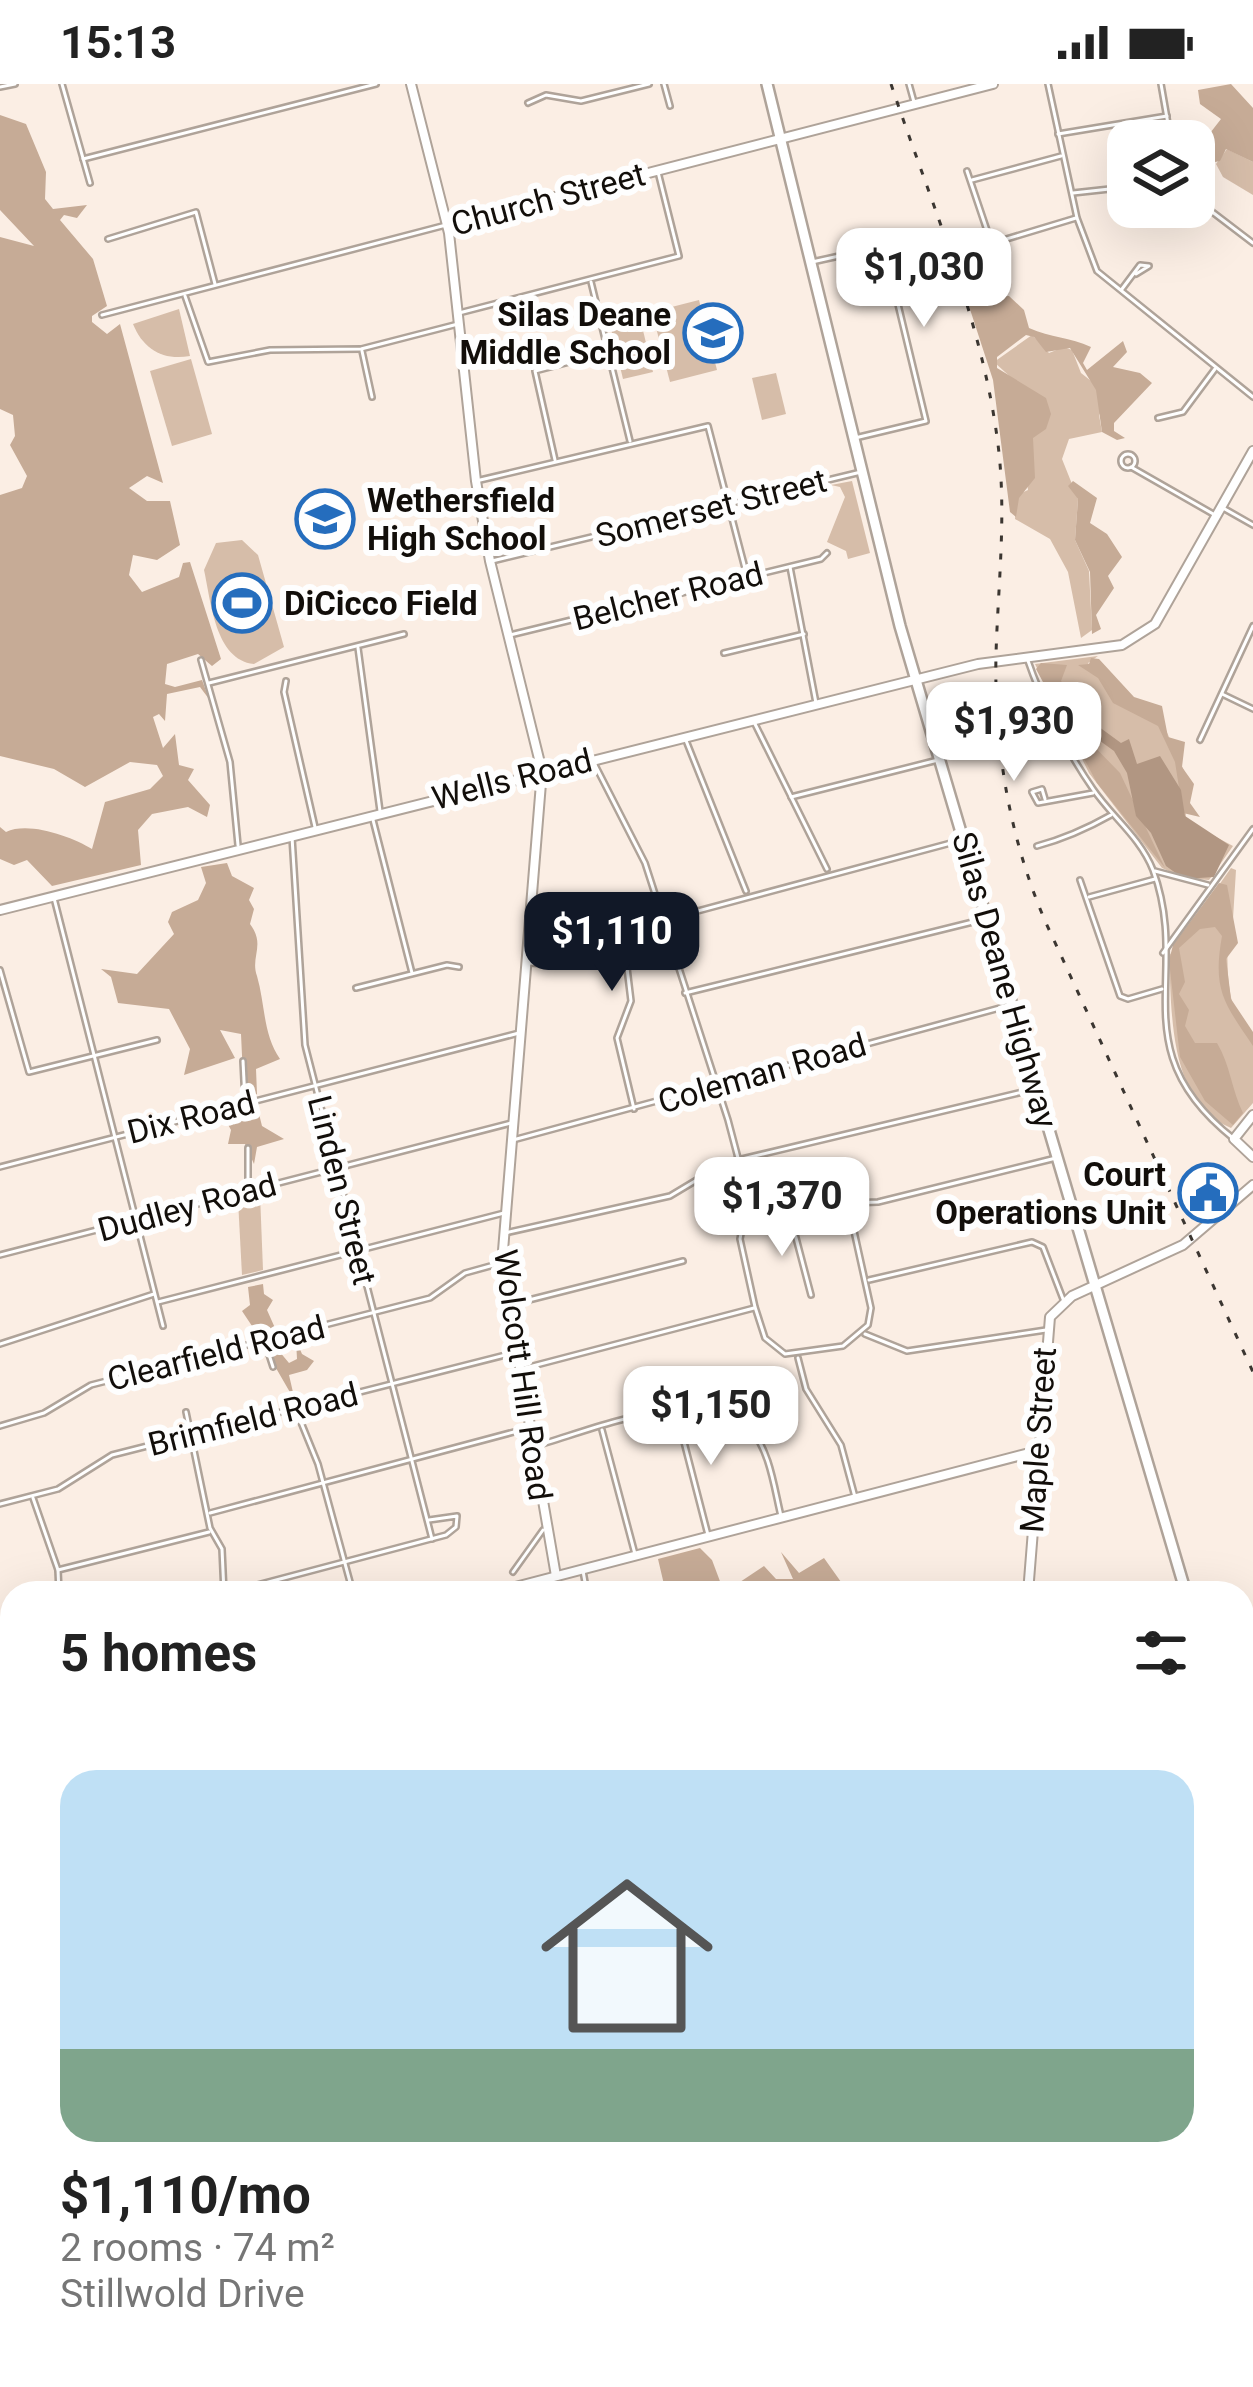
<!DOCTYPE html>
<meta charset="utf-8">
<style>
:root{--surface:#fff;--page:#f2f2f2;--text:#222;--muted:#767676;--accent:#111827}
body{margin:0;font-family:Roboto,sans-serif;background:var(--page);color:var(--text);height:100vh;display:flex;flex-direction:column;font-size:45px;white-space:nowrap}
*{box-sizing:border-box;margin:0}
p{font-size:39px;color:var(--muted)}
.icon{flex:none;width:66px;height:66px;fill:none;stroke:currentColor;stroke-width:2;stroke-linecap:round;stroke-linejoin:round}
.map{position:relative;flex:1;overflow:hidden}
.details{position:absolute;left:0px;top:1497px;width:1254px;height:807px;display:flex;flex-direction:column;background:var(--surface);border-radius:36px 36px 0 0;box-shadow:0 12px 48px #0002}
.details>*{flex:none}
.tools{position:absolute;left:1107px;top:36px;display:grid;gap:24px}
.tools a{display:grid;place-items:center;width:108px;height:108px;border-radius:24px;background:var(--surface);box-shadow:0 12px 48px #0002;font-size:60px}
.price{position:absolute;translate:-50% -102px;padding:0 27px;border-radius:24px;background:#fff;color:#222;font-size:39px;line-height:78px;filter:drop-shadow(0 3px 6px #0008)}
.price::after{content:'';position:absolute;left:50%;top:72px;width:36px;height:27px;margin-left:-18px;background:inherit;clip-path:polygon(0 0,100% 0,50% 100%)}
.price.current{background:var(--accent);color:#fff}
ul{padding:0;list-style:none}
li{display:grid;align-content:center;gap:24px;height:636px;padding:0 60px}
li span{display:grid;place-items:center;height:372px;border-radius:36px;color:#555}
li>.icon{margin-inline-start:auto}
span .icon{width:216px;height:216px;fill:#fffc;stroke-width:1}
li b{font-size:51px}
h2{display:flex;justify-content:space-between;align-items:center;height:144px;padding:0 60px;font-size:51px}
.status{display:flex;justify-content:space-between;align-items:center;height:84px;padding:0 60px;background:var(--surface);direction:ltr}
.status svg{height:33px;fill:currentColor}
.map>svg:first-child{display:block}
.green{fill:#d6bda9}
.forest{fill:#c6ab96}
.water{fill:#b19682}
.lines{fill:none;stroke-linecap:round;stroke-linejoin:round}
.stream{stroke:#b19682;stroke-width:3}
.street-casing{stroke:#afa399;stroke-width:8}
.secondary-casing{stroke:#afa399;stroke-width:12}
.primary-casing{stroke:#afa399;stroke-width:14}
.street{stroke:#fff;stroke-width:3}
.secondary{stroke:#fff;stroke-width:8}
.primary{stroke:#fff;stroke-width:9}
.rail{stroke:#3b3631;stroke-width:3;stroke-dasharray:6 12;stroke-linecap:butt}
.labels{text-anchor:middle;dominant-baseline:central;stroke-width:12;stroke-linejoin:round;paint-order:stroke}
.street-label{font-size:33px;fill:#120e0a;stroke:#fefefe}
.poi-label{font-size:33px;font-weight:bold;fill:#120e0a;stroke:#fefefe;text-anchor:end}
</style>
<div class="status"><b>15:13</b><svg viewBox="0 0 49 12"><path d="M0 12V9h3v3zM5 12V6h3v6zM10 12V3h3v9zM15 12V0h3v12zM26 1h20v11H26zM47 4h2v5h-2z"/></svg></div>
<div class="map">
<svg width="1253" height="2303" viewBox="0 0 1253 2303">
<rect width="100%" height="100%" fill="#fbeee4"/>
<g class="green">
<polygon points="1227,65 1253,78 1253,111 1223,93 1216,80"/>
<polygon points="699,216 717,286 670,298 652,228"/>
<path d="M179,225L190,272C163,277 143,265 133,240Z"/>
<polygon points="641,238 653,288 623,295 611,245"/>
<polygon points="1032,251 1049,269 1064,263 1072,266 1081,289 1110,312 1099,331 1102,348 1069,355 1062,375 1078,415 1075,456 1089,487 1092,546 1081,554 1068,488 1050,455 1015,435 1017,411 1028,406 1016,298 994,278"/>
<polygon points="191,275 212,350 172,362 150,287"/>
<polygon points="776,289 786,330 762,336 752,294"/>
<polygon points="852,397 870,469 848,475 846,467 827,458 845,413 840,403 831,401"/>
<path d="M242,456L258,471L284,563L254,580C215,576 211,517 204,486L216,459Z"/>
<polygon points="1098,572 1088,579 1124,622 1165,644 1185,689 1186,737 1233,762 1209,796 1184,794 1162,784 1089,689 1035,580"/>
<path d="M1231,784L1236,786L1232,851L1227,852C1228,892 1226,915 1245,948H1253V1019L1231,1044C1168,1018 1172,928 1169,872Z"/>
<polygon points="260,1110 263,1186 242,1191 238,1116"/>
<polygon points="12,1886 12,2012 7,1992 0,1993 0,1889"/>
</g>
<g class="forest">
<polygon points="1231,0 1253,24 1253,78 1226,65 1220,77 1210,79 1207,53 1221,35 1200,20 1198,6"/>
<path d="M0,31L26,40L46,88L45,115L53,125L87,121L77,134L64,131L60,136L93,175L107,222L92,232V238L107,250L120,240L163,399L147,392L129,404L147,417H170L180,461L157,476L133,471L129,491L142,508L179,493L183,479L190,478L221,575L212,582L198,570L167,580L165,600L175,603L202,596L209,615L200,603L167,610L165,637L159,630L153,633L163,664L175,650L179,681L194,685L188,696L210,721L207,733L188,723L152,730L138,746L141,781L52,802L27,776L14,781L0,775V743L6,748C29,737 72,753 92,765L105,718L150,705L163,692L157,681L130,678L85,703L54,685L0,672V411L22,404L27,392L10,361L15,352L13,331L0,325V153L34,162L0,126Z"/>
<path d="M960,171L981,213L1009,212L1024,226L1029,244C1051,254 1070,253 1091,263L1083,279L1087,286L1123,257L1127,268L1113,283L1140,289L1152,299L1114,339V347L1125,354L1117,356L1102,348L1096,306L1070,264L1046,268L1034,253L1026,251L997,273V284L1046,314L1051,330L1046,345L1033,354L1035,394L1019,414L1016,433L1010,428L993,296L954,176Z"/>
<polygon points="1073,397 1097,414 1090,439 1107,450 1122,473 1108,492 1114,504 1096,531 1101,545 1092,550 1090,488 1075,456 1078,415 1068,402"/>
<polygon points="1091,574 1099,575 1134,613 1162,622 1168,653 1185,658 1182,683 1194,700 1190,719 1200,733 1183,729 1175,678 1158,642 1113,619 1098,594 1078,581 1089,580"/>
<polygon points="1041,579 1067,581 1061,597 1077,617 1082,650 1120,689 1165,784 1097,699 1036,585"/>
<path d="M227,779L232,792L254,804L249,816L254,825L250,840C266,861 250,873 257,892C265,919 263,951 280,975L256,985L257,1010L252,1013L243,993L241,950L220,946L235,974L184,991L190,965L169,925L118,919L111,893L101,885L137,890L174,850L168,838L172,828L198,816L206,799L201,783Z"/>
<path d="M1219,799L1227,801L1238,859L1226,875L1231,915L1253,948V962C1225,920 1212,907 1222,852L1215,843L1200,845L1179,864L1185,898L1179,910L1189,926L1185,942L1195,959H1217C1230,980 1232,1007 1243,1029L1233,1041L1205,1017L1180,973L1169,877L1173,861Z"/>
<polygon points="257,1022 262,1042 284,1055 257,1063 254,1080 245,1060 228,1060 231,1046 223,1031 243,1032"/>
<polygon points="263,1200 264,1210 273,1216 267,1226 275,1244 258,1251 242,1227 250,1221 248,1203"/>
<polygon points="296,1256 302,1270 314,1277 307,1286 289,1291 295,1317 265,1265 274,1261 289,1279 297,1275"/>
<polygon points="700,1464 712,1476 721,1500 737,1500 764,1482 776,1495 793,1495 781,1468 799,1489 824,1474 846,1505 666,1509 658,1475"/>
</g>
<polygon class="water" points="1095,640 1121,659 1129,655 1137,680 1160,672 1181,706 1185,732 1229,761 1214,793 1184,795 1166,782 1151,749 1136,732 1127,689 1114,667 1096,654"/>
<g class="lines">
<polyline class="stream" points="1242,1912 1248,1912"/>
<defs>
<g id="street">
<polyline points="62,0 90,99"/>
<polyline points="664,0 670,22"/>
<polyline points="909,0 914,18"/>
<polyline points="1048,0 1077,134 1097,187 1253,313"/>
<polyline points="1161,0 1171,57"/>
<polyline points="0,3 15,0"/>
<polyline points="528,19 546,11 581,17 649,0"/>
<polyline points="1058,50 1167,32"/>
<polyline points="83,75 376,0"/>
<polyline points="967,87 998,179"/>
<polyline points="972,96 1061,72"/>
<polyline points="1073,109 1128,103"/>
<polyline points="1194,114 1253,159"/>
<polyline points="108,155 196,128 215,200"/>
<polyline points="993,159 1076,134"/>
<polyline points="812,178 884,162 926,337 855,354"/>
<polyline points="591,198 630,357"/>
<polyline points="1122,205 1140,181 1149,182 1136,190"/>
<polyline points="185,212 208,278 270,266 361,265 458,240"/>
<polyline points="459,229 679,172 658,88"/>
<polyline points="102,231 446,141"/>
<polyline points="362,267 372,313"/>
<polyline points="1158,334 1183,328 1215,285"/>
<circle cx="1128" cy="377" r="7"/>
<polyline points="555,376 535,287 608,268"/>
<polyline points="1131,383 1215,431"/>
<polyline points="476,397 708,342 747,492"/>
<polyline points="1223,424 1253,441"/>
<polyline points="492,477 861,388"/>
<polyline points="790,483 816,619"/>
<polyline points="510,551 821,475 827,469"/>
<polyline points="358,564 380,727"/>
<polyline points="724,569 804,550"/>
<path d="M1027,574C1042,618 1066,666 1093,705C1112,733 1140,753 1153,786C1192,891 1120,965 1234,1055"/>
<polyline points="201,576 230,678 238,761"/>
<polyline points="286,597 284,608 315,743"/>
<polyline points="209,599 404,550"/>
<polyline points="1222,610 1253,625"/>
<polyline points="754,638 827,785"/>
<polyline points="685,654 746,807"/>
<polyline points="1200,656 1253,542"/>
<polyline points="595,681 645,779 728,1036 748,1112 740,1155 755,1223 765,1254 785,1270 843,1262 868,1241 871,1224 848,1120"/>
<polyline points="791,713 938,676"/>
<polyline points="1045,715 1042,705 1032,708 1038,719 1093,709"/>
<polyline points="372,732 412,889"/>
<polyline points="292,753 305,961 432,1455"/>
<path d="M1037,762C1063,755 1088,744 1111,731"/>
<polyline points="1155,787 1208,801"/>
<polyline points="1080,796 1120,912 1128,915 1162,905"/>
<polyline points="1089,813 1155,795"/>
<polyline points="54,814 163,1242"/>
<polyline points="1163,869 1253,745"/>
<polyline points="530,879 578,882 626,876"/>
<polyline points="0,886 29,988 157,956"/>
<polyline points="356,904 447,881 459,883"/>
<polyline points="685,909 985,835"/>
<polyline points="243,977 245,1017"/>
<polyline points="634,1025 617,954 631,917 624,859 627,846 962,756"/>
<polyline points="513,1056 1007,922"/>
<polyline points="248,1064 248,1105"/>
<polyline points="0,1083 519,949"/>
<polyline points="790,1131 811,1211"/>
<polyline points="749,1137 827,1120 878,1118 1056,1074"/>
<polyline points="505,1149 670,1112 725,1079 1031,1006"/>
<polyline points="0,1171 511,1039"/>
<polyline points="869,1196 1032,1158 1043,1163 1063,1215"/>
<polyline points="158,1218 504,1129"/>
<polyline points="509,1221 683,1177"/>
<polyline points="865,1250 907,1267 1046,1246"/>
<polyline points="265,1258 273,1283"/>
<polyline points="0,1260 154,1210"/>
<polyline points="798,1274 806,1305 841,1361 855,1413"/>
<polyline points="525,1284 754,1224"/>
<polyline points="296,1326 318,1380 353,1509"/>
<polyline points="676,1327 708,1451"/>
<polyline points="186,1328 210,1444 222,1465 224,1509"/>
<polyline points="0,1342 44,1329 91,1301 430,1214 465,1189 501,1179"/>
<polyline points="602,1346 635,1470"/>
<path d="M535,1362C587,1348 709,1296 750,1344C770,1367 774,1403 781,1432"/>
<polyline points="33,1414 58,1486 59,1509"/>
<polyline points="0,1420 58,1405 112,1371 513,1269"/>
<polyline points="210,1429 525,1345"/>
<polyline points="58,1486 209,1448"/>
<polyline points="583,1487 587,1509"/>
<polyline points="513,1488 543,1446"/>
<polyline points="227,1509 446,1451 456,1443 457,1432 429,1436"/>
<polyline points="1242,2056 1253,2062"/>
<polyline points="0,2123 0,2156"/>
<polyline points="0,2294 3,2303"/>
<polyline points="424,2303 426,2292"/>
<polyline points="540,2303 542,2292"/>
<polyline points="628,2303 630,2292"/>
<polyline points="904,2303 905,2292"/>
<polyline points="1158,2303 1167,2303"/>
</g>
<g id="secondary">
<polyline points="411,0 449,149 476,397 490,477 542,687 502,1179 556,1492"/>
<polyline points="447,141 993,0"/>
<polyline points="0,826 978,580 1122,561 1155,540 1253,367"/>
<polyline points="1253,1031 1234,1055 1253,1073"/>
<polyline points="492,1509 1037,1367"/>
<polyline points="1028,1509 1050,1233 1072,1212 1183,1161 1253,1101"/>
<polyline points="0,1638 12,1635"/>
<polyline points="78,2303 121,2292"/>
<polyline points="259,2303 260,2292"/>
<polyline points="733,2303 735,2292"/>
<polyline points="1053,2303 1053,2292"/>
</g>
<g id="primary">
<polyline points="767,0 900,542 1186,1509"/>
<polyline points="1242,1802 1253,1872"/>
</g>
</defs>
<use href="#street" class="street-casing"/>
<use href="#secondary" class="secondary-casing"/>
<use href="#primary" class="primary-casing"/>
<use href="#street" class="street"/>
<use href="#secondary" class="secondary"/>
<use href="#primary" class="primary"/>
<path class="rail" d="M891,0C931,120 985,242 999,369C1006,436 998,503 996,570C994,662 1009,754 1046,839L1253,1288"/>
</g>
<defs>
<symbol id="school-ring" viewBox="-11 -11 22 22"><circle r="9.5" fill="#fefefe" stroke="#256dbd" stroke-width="1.5"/><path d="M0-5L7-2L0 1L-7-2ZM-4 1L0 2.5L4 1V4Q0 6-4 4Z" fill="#256dbd"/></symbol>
<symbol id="stadium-ring" viewBox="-11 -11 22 22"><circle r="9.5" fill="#fefefe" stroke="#256dbd" stroke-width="1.5"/><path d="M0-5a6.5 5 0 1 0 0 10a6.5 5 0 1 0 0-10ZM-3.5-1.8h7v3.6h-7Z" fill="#256dbd"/></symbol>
<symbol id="civic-ring" viewBox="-11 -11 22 22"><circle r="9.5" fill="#fefefe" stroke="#256dbd" stroke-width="1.5"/><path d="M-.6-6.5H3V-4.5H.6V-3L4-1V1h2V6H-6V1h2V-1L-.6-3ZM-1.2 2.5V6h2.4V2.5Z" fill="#256dbd"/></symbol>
</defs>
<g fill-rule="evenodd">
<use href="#school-ring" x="680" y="216" width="66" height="66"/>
<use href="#school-ring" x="292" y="402" width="66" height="66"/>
<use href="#stadium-ring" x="209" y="486" width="66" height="66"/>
<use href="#civic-ring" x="1175" y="1076" width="66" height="66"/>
</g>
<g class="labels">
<g class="street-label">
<text transform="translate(548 115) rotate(-15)">Church Street</text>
<text transform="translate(711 424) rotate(-14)">Somerset Street</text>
<text transform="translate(668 512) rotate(-14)">Belcher Road</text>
<text transform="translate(512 695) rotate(-14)">Wells Road</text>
<text transform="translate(1005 896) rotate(74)">Silas Deane Highway</text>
<text transform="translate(762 989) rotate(-16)">Coleman Road</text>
<text transform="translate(191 1033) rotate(-14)">Dix Road</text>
<text transform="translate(342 1106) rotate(76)">Linden Street</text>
<text transform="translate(187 1123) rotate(-15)">Dudley Road</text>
<text transform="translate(216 1269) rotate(-14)">Clearfield Road</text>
<text transform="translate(523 1291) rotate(82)">Wolcott Hill Road</text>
<text transform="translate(253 1335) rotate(-14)">Brimfield Road</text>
<text transform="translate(1038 1356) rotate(-86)">Maple Street</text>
</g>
<g class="poi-label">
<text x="671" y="230">Silas Deane<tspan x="671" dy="38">Middle School</tspan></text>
<text x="367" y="416" text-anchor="start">Wethersfield<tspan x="367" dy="38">High School</tspan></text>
<text x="284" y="519" text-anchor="start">DiCicco Field</text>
<text x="1166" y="1090">Court<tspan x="1166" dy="38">Operations Unit</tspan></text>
</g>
</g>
</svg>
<div class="tools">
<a><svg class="icon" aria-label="layers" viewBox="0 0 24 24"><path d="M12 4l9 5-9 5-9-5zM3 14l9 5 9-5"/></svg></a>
</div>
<b class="price" style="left:924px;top:246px">$1,030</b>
<b class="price" style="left:1014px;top:700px">$1,930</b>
<b class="price current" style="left:612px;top:910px">$1,110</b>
<b class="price" style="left:782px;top:1175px">$1,370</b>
<b class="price" style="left:711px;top:1384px">$1,150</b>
<section class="details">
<h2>5 homes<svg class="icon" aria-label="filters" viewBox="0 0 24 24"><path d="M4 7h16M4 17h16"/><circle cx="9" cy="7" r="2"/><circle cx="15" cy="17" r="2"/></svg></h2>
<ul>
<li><span style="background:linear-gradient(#bfe0f5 75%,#7fa58c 0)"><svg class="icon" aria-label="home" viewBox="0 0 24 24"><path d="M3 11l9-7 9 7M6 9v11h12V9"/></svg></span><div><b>$1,110/mo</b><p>2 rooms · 74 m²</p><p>Stillwold Drive</p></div></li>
</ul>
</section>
</div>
